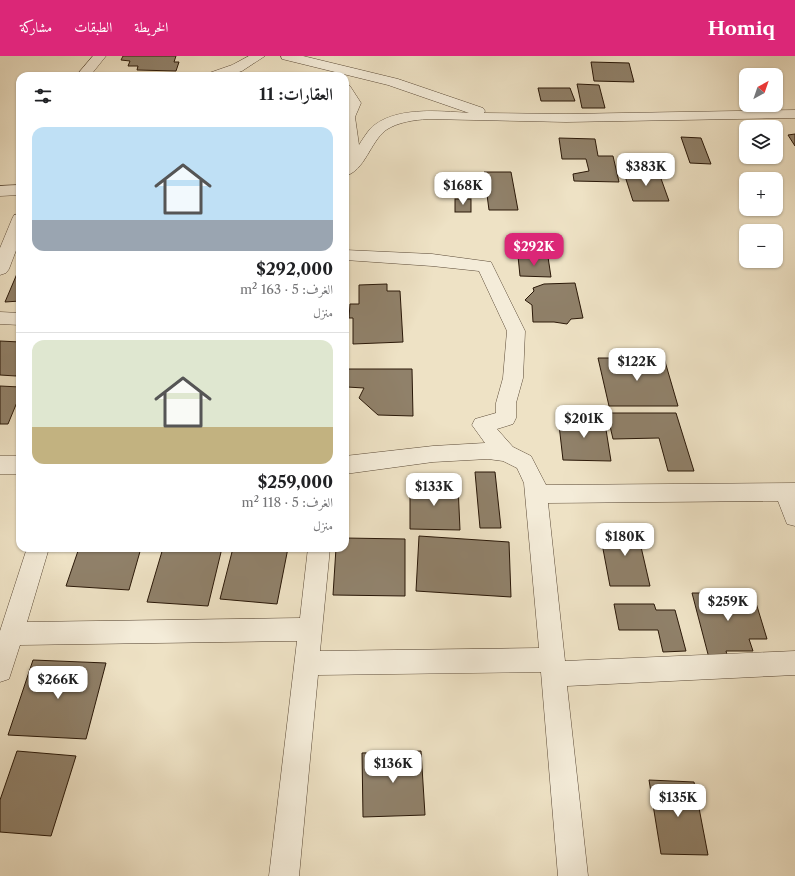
<!DOCTYPE html>
<html lang="ar">
<meta charset="utf-8">
<style>
:root{--surface:#fff;--page:#f2f2f2;--text:#202124;--muted:#757577;--line:#e0e0e0;--accent:#db2777}
body{margin:0;font-family:"Libre Caslon Text",Amiri,serif;background:var(--page);color:var(--text);direction:rtl;height:100vh;display:flex;flex-direction:column;font-size:15px;white-space:nowrap}
*{box-sizing:border-box;margin:0}
p{font-size:13px;color:var(--muted)}
.icon{flex:none;width:22px;height:22px;fill:none;stroke:currentColor;stroke-width:2;stroke-linecap:round;stroke-linejoin:round}
.map{position:relative;flex:1;overflow:hidden;direction:ltr}
.sheet{position:absolute;left:16px;top:16px;width:333px;height:480px;display:flex;flex-direction:column;background:var(--surface);border-radius:12px;box-shadow:0 1px 3px #0004;direction:rtl}
.sheet>*{flex:none}
.needle{width:26px;rotate:40deg}
.fabs{position:absolute;left:739px;top:12px;display:grid;gap:8px}
.fabs a{display:grid;place-items:center;width:44px;height:44px;border-radius:8px;background:var(--surface);box-shadow:0 1px 3px #0004;font-size:20px}
.price{position:absolute;translate:-50% -34px;padding:0 9px;border-radius:8px;background:#fff;color:#222;font-size:13px;line-height:26px;filter:drop-shadow(0 1px 2px #0008)}
.price::after{content:'';position:absolute;left:50%;top:24px;width:12px;height:9px;margin-left:-6px;background:inherit;clip-path:polygon(0 0,100% 0,50% 100%)}
.price.current{background:var(--accent);color:#fff}
ul{padding:0;list-style:none}
li{display:grid;align-content:center;gap:8px;height:212px;padding:0 16px}
li+li{border-top:1px solid var(--line)}
li span{display:grid;place-items:center;height:124px;border-radius:12px;color:#555}
li>.icon{margin-inline-start:auto}
span .icon{width:72px;height:72px;fill:#fffc;stroke-width:1}
li b{font-size:17px}
h2{display:flex;justify-content:space-between;align-items:center;height:48px;padding:0 16px;font-size:17px}
header{display:flex;align-items:center;gap:24px;box-sizing:border-box;height:56px;padding:0 20px;background:var(--accent);color:#fff}
header strong{font-size:19px}
nav{display:flex;gap:22px;margin-inline-start:auto;font-size:14px}
.map>svg:first-child{display:block}
.building{fill:#90816a;stroke:#2a1808}
.lines{fill:none;stroke-linecap:round;stroke-linejoin:round}
.minor-casing{stroke:#5b4a37;stroke-width:1}
.minor{fill:#f4ecd9;fill-rule:evenodd}
</style>
<header>
<strong>Homiq</strong>
<nav><a>الخريطة</a><a>الطبقات</a><a>مشاركة</a></nav>
</header>
<div class="map">
<svg width="795" height="820" viewBox="0 0 795 820">
<rect width="100%" height="100%" fill="#eee2c5"/>
<filter id="stains"><feTurbulence type="fractalNoise" baseFrequency=".005" numOctaves="4"/><feColorMatrix values="0 0 0 0 .2 0 0 0 0 .09 0 0 0 0 .02 0 0 0 .5 -.17"/></filter>
<radialGradient id="worn" r=".72"><stop offset=".6" stop-color="#630" stop-opacity="0"/><stop offset="1" stop-color="#630" stop-opacity=".3"/></radialGradient>
<g class="building">
<polygon points="123,0 176,0 174,6 179,6 176,15 137,14 138,10 128,10 130,5 121,4"/>
<polygon points="591,6 629,7 634,26 594,25"/>
<polygon points="577,28 599,29 605,52 582,52"/>
<polygon points="538,32 570,32 575,45 541,45"/>
<polygon points="795,78 795,90 788,79"/>
<polygon points="681,81 701,82 711,108 690,107"/>
<polygon points="559,82 595,83 598,100 613,100 619,126 574,125 573,118 589,115 586,103 562,103"/>
<polygon points="484,116 511,116 518,154 489,154"/>
<polygon points="624,117 659,117 669,145 633,145"/>
<polygon points="479,121 484,140 457,141 453,122"/>
<rect x="455" y="143" width="16" height="13"/>
<polygon points="518,200 548,201 551,221 520,220"/>
<polygon points="19,213 20,245 5,246"/>
<polygon points="575,227 583,262 571,263 567,268 554,266 533,266 532,249 525,244 534,235 533,232 544,228"/>
<polygon points="387,228 387,235 400,235 403,286 353,288 353,262 349,262 350,248 359,248 359,229"/>
<polygon points="0,285 20,286 20,311 16,320 0,319"/>
<polygon points="598,302 664,302 678,350 609,350"/>
<polygon points="347,313 412,313 413,360 378,359 359,342 364,332 347,331"/>
<polygon points="0,330 20,331 20,339 8,368 0,368"/>
<polygon points="607,357 676,357 694,415 668,415 659,382 613,383"/>
<polygon points="558,360 604,361 611,405 563,404"/>
<polygon points="475,416 495,416 501,472 480,472"/>
<polygon points="410,428 458,429 460,474 410,473"/>
<polygon points="614,469 636,469 650,530 610,530 600,477 616,477"/>
<polygon points="419,480 509,486 511,541 416,535"/>
<polygon points="345,482 405,483 405,540 333,539 336,492 345,492"/>
<polygon points="79,492 141,492 129,534 66,530"/>
<polygon points="163,492 222,492 208,550 147,546"/>
<polygon points="233,492 288,492 277,548 220,543"/>
<polygon points="692,537 753,537 767,583 749,583 753,595 726,595 728,602 709,602"/>
<polygon points="614,548 654,548 656,554 675,554 686,595 663,596 658,574 619,574"/>
<polygon points="33,604 106,607 86,683 8,679"/>
<polygon points="17,695 76,700 51,780 0,776 0,744"/>
<polygon points="421,695 425,759 363,761 362,697"/>
<polygon points="649,724 694,726 708,799 661,798"/>
</g>
<g class="lines">
<defs>
<g id="minor">
<polygon points="93,0 106,0 90,20 76,20"/>
<polygon points="249,0 265,0 242,15 227,20 207,20 209,17 232,9"/>
<path d="M281,0H303L398,23L483,52L485,55L484,57L566,58L795,54V62L566,66L428,63C414,64 398,66 386,74C370,86 365,115 345,120V52L347,47L345,44V29L350,30L361,47L355,61L359,89C362,84 366,78 370,73C393,50 439,55 469,57L388,29L282,3Z"/>
<polygon points="20,129 20,139 0,140 0,130"/>
<polygon points="20,158 20,184 9,213 6,217 0,219 0,192 12,163 14,159"/>
<polygon points="345,194 432,198 491,206 525,275 523,322 516,347 516,362 513,368 497,373 513,391 531,400 546,429 795,427 795,470 787,468 778,445 548,447 565,605 795,595 795,619 567,630 588,820 558,820 541,616 318,619 299,820 269,820 297,585 20,589 9,623 0,626 0,575 27,492 49,492 27,566 300,562 308,492 330,492 320,595 539,592 524,427 517,412 503,405 488,403 433,406 345,418 345,400 433,390 485,387 472,369 475,363 496,357 496,347 503,322 507,275 479,215 432,210 345,204"/>
<polygon points="0,256 20,257 20,269 0,268"/>
<rect x="0" y="400" width="20" height="18"/>
</g>
</defs>
<use href="#minor" class="minor-casing"/>
<use href="#minor" class="minor"/>
</g>
<rect width="100%" height="100%" filter="url(#stains)"/>
<rect width="100%" height="100%" fill="url(#worn)"/>
</svg>
<div class="fabs">
<a><svg class="needle" viewBox="-14 -14 28 28"><path d="M0-13l5 13h-10z" fill="#e53935"/><path d="M0 13l5-13h-10z" fill="#757577"/></svg></a>
<a><svg class="icon" aria-label="layers" viewBox="0 0 24 24"><path d="M12 4l9 5-9 5-9-5zM3 14l9 5 9-5"/></svg></a>
<a>+</a>
<a>−</a>
</div>
<b class="price" style="left:646px;top:131px">$383K</b>
<b class="price" style="left:463px;top:150px">$168K</b>
<b class="price current" style="left:534px;top:211px">$292K</b>
<b class="price" style="left:637px;top:326px">$122K</b>
<b class="price" style="left:584px;top:383px">$201K</b>
<b class="price" style="left:434px;top:451px">$133K</b>
<b class="price" style="left:625px;top:501px">$180K</b>
<b class="price" style="left:728px;top:566px">$259K</b>
<b class="price" style="left:58px;top:644px">$266K</b>
<b class="price" style="left:393px;top:728px">$136K</b>
<b class="price" style="left:678px;top:762px">$135K</b>
<section class="sheet">
<h2>العقارات: 11<svg class="icon" aria-label="filters" viewBox="0 0 24 24"><path d="M4 7h16M4 17h16"/><circle cx="9" cy="7" r="2"/><circle cx="15" cy="17" r="2"/></svg></h2>
<ul>
<li><span style="background:linear-gradient(#bfe0f5 75%,#9aa5b1 0)"><svg class="icon" aria-label="home" viewBox="0 0 24 24"><path d="M3 11l9-7 9 7M6 9v11h12V9"/></svg></span><div><b>$292,000</b><p>الغرف: 5 · 163 m²</p><p>منزل</p></div></li>
<li><span style="background:linear-gradient(#dfe7d0 70%,#c2b280 0)"><svg class="icon" aria-label="home" viewBox="0 0 24 24"><path d="M3 11l9-7 9 7M6 9v11h12V9"/></svg></span><div><b>$259,000</b><p>الغرف: 5 · 118 m²</p><p>منزل</p></div></li>
</ul>
</section>
</div>
